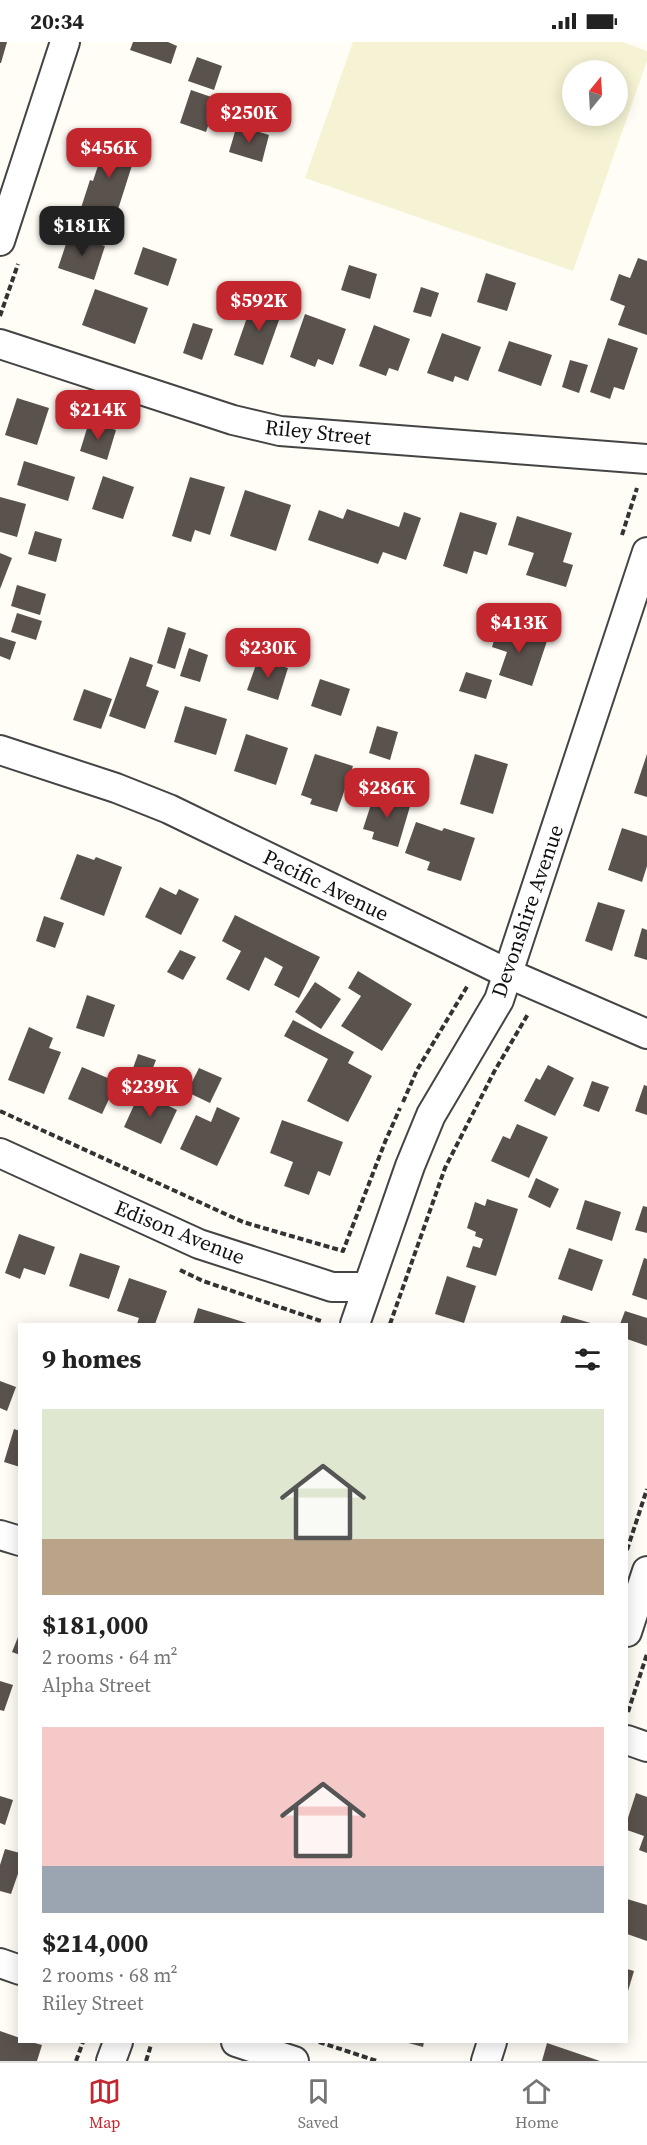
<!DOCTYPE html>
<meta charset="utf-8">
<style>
:root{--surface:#fff;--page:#f6f6f6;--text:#222;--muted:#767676;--line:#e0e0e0;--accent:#c4262e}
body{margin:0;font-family:"Source Serif 4",serif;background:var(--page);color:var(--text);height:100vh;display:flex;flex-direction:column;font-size:22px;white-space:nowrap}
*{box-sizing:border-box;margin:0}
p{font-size:20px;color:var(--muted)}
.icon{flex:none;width:33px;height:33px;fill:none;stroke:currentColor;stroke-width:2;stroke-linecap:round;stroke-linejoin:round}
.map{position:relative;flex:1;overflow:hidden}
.details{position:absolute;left:18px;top:1281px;width:610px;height:720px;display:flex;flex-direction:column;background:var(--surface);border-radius:0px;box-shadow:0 3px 15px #0003}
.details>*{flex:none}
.needle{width:39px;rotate:18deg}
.fabs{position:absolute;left:562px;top:18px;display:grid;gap:12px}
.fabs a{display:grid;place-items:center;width:66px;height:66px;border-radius:50%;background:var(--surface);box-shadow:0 3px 15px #0003;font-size:30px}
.price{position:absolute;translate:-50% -51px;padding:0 14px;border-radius:12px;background:var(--accent);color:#fff;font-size:20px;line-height:39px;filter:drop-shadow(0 2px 3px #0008)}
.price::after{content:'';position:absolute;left:50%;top:36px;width:18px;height:14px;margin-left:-9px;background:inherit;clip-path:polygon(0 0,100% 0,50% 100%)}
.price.selected{background:#222;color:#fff}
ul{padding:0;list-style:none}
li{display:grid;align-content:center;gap:12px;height:318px;padding:0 24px}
li span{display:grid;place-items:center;height:186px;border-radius:0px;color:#555}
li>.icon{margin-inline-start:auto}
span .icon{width:108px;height:108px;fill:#fffc;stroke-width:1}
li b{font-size:26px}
h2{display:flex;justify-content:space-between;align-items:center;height:72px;padding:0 24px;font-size:26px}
.status{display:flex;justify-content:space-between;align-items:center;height:42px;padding:0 30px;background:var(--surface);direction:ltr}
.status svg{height:16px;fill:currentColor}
.tabs{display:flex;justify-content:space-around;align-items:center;height:84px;border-top:2px solid var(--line);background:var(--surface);font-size:16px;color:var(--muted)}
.tabs a{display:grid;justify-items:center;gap:3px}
.tabs .selected{color:var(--accent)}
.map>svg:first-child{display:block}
.farmland{fill:#f6f3d4;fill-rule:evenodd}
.building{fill:#5a524d}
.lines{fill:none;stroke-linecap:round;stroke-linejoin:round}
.minor-casing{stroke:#444;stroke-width:32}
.path{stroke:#333;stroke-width:4;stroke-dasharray:6 3;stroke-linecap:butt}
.minor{stroke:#fff;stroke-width:28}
.labels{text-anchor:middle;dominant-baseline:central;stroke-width:6;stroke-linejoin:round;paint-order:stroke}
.street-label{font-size:21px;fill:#111;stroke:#fff}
</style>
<div class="status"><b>20:34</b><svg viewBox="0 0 49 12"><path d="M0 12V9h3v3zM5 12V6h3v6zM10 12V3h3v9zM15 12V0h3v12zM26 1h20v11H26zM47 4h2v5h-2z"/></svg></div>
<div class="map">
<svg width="647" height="2019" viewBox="0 0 647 2019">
<rect width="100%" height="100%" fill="#fffdf5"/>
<path class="farmland" d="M353,0H622L647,9V19L573,229L305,136ZM573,28H618V74H573Z"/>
<g class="building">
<polygon points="0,0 7,0 1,21 0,21"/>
<polygon points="133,0 168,0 177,4 171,22 130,8"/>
<polygon points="197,15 222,24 214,48 188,39"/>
<polygon points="191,48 217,57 206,90 180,81"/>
<polygon points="237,83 269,93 262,120 229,110"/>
<polygon points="109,90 133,98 127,115 134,117 114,180 80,169 90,138 93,139"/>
<polygon points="69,193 105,204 94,238 58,226"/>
<polygon points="143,205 177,217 168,244 134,232"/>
<polygon points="638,216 647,219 647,293 618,283 625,264 610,258 619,232 630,236"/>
<polygon points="349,223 377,232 370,257 341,248"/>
<polygon points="486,231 516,241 507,269 477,260"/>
<polygon points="421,245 439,251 431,275 413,270"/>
<polygon points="95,247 148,266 135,302 82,283"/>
<polygon points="266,257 284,264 263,323 234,313 252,261 263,265"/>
<polygon points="305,272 346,287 333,323 318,317 315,325 290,315"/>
<polygon points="193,281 213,287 202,318 183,311"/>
<polygon points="374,283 410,297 398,329 389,326 386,334 359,324"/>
<polygon points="442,291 481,305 468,339 455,334 453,340 427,331"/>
<polygon points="608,296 638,306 624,348 614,345 610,357 590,350"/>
<polygon points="509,299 552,313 541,344 498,329"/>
<polygon points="570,318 588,323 579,351 562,345"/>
<polygon points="17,356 49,366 37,403 5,393"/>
<polygon points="89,380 116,388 107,418 80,409"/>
<polygon points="24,419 75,435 68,459 17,443"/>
<polygon points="103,434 134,445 123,477 92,467"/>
<polygon points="190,435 225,445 210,493 195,488 191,500 172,494"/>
<polygon points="245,448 291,463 276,509 230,494"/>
<polygon points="0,455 26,462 17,495 0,490"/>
<polygon points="347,467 399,485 404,470 421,476 406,518 383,510 378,522 308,498 319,468 343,477"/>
<polygon points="460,470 497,481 487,513 474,509 467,532 443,524"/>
<polygon points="517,474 572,491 563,520 573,523 566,545 526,533 534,511 508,503"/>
<polygon points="35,489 62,497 56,520 28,512"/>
<polygon points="0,511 12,516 0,547"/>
<polygon points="17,543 46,552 40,573 11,564"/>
<polygon points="17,571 42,579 36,598 11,590"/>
<polygon points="499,583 547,599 532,644 499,633 507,610 492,605"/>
<polygon points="168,585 186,591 175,627 157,621"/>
<polygon points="0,595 16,600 10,618 0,614"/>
<polygon points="189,606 208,613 200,640 180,634"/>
<polygon points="130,615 153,623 146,644 159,649 145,687 109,674"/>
<polygon points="258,617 288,626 278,658 247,648"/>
<polygon points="466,630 492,638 486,657 459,649"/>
<polygon points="320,637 350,647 341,674 311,664"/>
<polygon points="84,647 112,657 101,687 73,678"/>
<polygon points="185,664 227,677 216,713 174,700"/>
<polygon points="377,684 398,690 390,718 369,711"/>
<polygon points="246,692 288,706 276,743 234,729"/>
<polygon points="315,712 353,724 337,770 310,762 312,757 301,753"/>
<polygon points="475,712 508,722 493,772 460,762"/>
<polygon points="647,712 647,755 634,751"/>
<polygon points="375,750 411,761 398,805 372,797 374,790 363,787"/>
<polygon points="416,780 442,789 444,786 475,796 461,839 427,828 430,820 405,811"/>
<polygon points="622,786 647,794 647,824 642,840 608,828"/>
<polygon points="77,812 94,818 96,815 122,825 104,874 60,857"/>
<polygon points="160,845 176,853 179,847 199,857 181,893 145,875"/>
<polygon points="598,860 625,868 612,909 585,899"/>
<polygon points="235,873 320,915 299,956 274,943 283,925 265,915 249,949 226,937 241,909 222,899"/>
<polygon points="44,874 64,881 55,906 36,899"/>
<polygon points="642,886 647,888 647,918 634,914"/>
<polygon points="180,908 196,915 183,938 167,930"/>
<polygon points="358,929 412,962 382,1009 341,984 361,954 348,946"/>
<polygon points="315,940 341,957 321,987 295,970"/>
<polygon points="87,953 115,963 104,995 76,986"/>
<polygon points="293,978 354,1010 348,1021 372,1034 348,1080 307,1059 328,1017 284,994"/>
<polygon points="29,985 53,996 49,1006 61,1010 44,1052 8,1038"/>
<polygon points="138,1012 156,1018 147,1041 130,1035"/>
<polygon points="548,1023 574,1036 555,1074 524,1059 536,1036 540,1038"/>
<polygon points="82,1025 117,1040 102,1072 68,1057"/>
<polygon points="199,1026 222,1036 210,1061 187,1050"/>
<polygon points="592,1039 609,1045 599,1070 583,1064"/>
<polygon points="644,1043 647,1044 647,1073 635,1069"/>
<polygon points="140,1050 177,1068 161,1102 124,1085"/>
<polygon points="217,1065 240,1076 217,1124 180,1107 196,1073 211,1080"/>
<polygon points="282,1078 343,1100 330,1134 318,1129 309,1153 284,1144 293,1120 270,1111"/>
<polygon points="517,1082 548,1095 529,1136 491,1119 503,1094 510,1097"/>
<polygon points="536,1136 559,1147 550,1166 528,1155"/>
<polygon points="487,1157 518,1167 496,1234 466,1225 473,1204 480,1206 483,1197 475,1194 476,1190 467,1186 475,1160 485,1164"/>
<polygon points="585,1158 621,1170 612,1199 576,1187"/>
<polygon points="643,1164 647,1165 647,1191 635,1188"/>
<polygon points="19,1192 55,1205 45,1233 24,1226 20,1237 5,1231"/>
<polygon points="569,1206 603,1218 592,1249 558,1237"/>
<polygon points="80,1211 120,1224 109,1257 69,1244"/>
<polygon points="644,1216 647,1217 647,1258 632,1253"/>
<polygon points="447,1234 476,1244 464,1281 435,1272"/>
<polygon points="129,1236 167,1249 155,1282 137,1282 139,1276 117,1269"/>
<polygon points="198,1266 250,1282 193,1282"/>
<polygon points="625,1269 647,1276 647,1304 627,1297 627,1282 620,1282"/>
<polygon points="563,1273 594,1282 560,1282"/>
<polygon points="0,1339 16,1345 7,1369 0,1366"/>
<polygon points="14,1387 20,1389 20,1425 4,1420"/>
<polygon points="20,1590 20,1613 12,1610"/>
<polygon points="0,1639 13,1643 4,1669 0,1668"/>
<polygon points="636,1751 647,1755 647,1811 639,1808 644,1794 627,1788 627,1779"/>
<polygon points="0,1754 13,1758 5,1783 0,1781"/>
<polygon points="5,1807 20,1811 20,1826 11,1852 0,1849 0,1823"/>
<polygon points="627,1857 647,1863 647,1899 627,1892"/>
<polygon points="627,1927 634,1929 628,1949 627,1949"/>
<polygon points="0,1989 20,1996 20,2000 31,2000 42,2003 37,2019 0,2019"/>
<polygon points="405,2000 424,2000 423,2005"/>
<polygon points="547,2001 600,2019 542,2019"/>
</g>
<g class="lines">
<defs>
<g id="minor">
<polyline points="0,199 65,0"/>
<polyline points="0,302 233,378 280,389 647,417"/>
<polyline points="0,708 116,746 169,767 507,931 647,992"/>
<polyline points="0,1111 199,1202 332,1245 367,1245"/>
<polyline points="355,1282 410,1124 431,1073 499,958 647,510"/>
<polyline points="0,1493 20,1499"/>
<polyline points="627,1590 647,1529"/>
<polyline points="627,1698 647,1705"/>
<polyline points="0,1921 20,1928"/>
<polyline points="236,2000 294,2019"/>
<polyline points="111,2019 118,2000"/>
<polyline points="486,2019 492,2000"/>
</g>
</defs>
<use href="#minor" class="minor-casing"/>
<g class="path">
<polyline points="0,274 18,222"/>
<polyline points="622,493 637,446"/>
<polyline points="403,1060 417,1028 468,943"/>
<polyline points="0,1069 243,1180 343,1209 385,1100 400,1066"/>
<polyline points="180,1228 203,1239 321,1279 319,1282"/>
<polyline points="390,1282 445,1126 494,1030 528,972"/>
<polyline points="627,1508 647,1447"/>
<polyline points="628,1670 647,1612"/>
<polyline points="319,2000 377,2019"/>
<polyline points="76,2019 83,2000"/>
<polyline points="146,2019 151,2003"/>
</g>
<use href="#minor" class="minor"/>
</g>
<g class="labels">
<g class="street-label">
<text transform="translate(318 390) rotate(6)">Riley Street</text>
<text transform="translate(326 843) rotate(26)">Pacific Avenue</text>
<text transform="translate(527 869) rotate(-71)">Devonshire Avenue</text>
<text transform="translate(180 1190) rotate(22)">Edison Avenue</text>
</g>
</g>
</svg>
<div class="fabs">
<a><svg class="needle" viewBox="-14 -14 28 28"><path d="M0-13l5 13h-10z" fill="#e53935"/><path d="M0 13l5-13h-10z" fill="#767676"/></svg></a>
</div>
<b class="price" style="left:249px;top:102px">$250K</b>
<b class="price" style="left:109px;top:137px">$456K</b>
<b class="price selected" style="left:82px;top:215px">$181K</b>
<b class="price" style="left:259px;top:290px">$592K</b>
<b class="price" style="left:98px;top:399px">$214K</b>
<b class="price" style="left:519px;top:612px">$413K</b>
<b class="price" style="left:268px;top:637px">$230K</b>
<b class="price" style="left:387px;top:777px">$286K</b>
<b class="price" style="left:150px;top:1076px">$239K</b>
<section class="details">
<h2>9 homes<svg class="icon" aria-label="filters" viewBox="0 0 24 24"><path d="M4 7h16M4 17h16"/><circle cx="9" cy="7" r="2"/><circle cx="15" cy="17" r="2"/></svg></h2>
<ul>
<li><span style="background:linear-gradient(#dfe7d0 70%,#b9a48a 0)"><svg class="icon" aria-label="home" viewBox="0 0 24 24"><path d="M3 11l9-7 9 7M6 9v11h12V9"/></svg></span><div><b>$181,000</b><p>2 rooms · 64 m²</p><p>Alpha Street</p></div></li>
<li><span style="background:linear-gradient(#f6c9c9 75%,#9aa5b1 0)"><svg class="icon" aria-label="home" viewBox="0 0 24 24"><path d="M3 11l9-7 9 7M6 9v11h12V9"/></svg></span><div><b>$214,000</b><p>2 rooms · 68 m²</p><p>Riley Street</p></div></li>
</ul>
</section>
</div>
<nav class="tabs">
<a class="selected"><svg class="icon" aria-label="map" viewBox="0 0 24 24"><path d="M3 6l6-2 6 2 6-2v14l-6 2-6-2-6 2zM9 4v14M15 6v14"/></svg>Map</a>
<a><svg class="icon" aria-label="saved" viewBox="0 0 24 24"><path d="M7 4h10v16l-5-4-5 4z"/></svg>Saved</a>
<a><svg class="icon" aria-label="home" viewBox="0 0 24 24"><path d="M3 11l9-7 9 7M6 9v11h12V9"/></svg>Home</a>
</nav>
